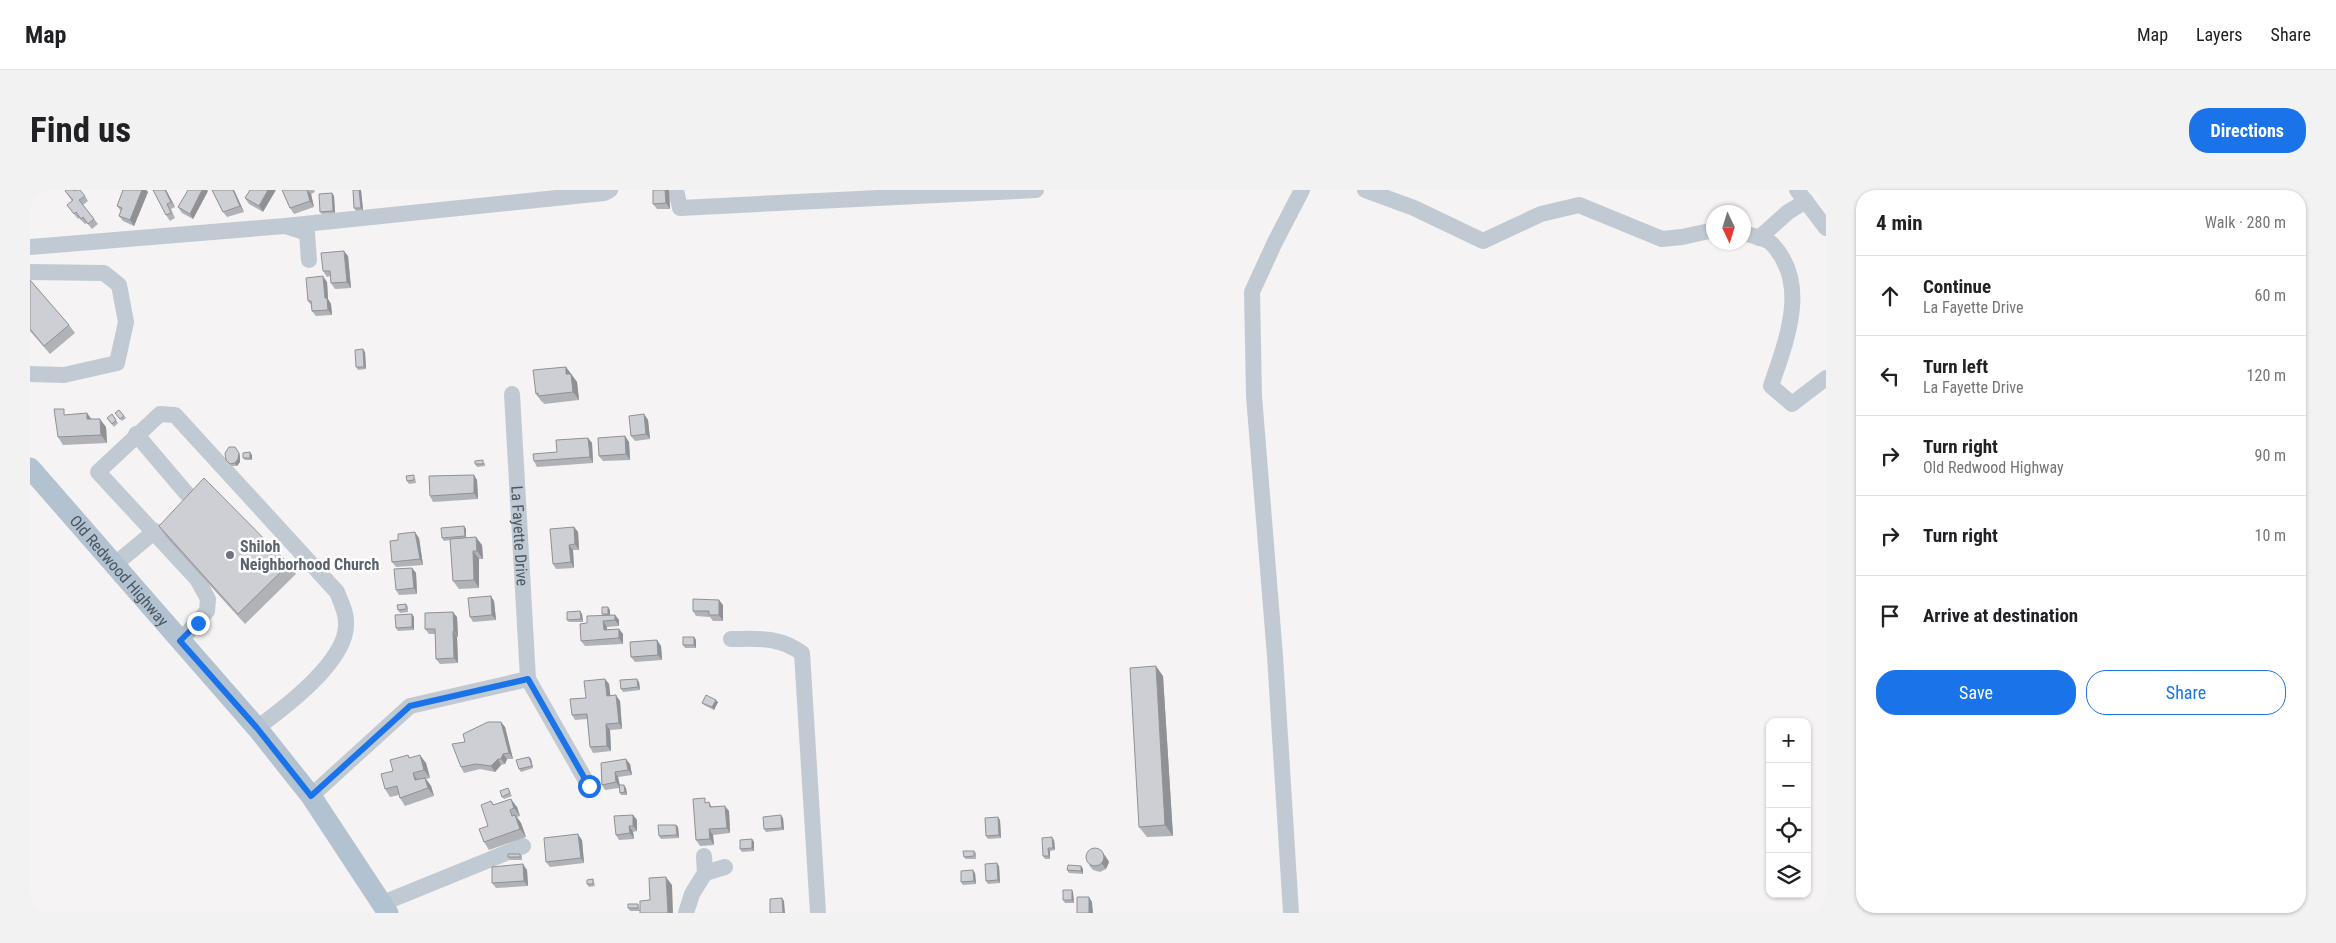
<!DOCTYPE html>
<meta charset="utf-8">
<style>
body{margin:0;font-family:"Roboto Condensed",sans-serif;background:#f2f2f2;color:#202124}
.controls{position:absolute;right:15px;bottom:15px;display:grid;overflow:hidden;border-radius:10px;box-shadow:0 1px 4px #0004}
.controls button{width:45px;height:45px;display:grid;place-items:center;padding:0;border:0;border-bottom:1px solid #e0e0e0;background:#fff;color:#202124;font:25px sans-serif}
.compass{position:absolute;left:1676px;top:15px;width:45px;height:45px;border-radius:50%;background:#fff;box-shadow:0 1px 4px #0004;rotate:176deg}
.stop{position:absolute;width:15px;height:15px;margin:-11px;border:4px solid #1a73e8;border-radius:50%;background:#fff}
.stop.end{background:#1a73e8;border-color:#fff;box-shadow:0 1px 5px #0008}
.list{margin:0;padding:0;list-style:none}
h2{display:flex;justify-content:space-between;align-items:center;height:65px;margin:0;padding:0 20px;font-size:21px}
h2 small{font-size:16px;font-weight:400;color:#757577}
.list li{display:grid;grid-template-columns:32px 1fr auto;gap:15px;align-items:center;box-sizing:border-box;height:80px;padding:0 20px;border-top:1px solid #e0e0e0}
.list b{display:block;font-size:19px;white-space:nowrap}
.list p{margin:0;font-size:16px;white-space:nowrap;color:#757577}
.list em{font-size:16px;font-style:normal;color:#757577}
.actions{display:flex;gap:10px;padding:15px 20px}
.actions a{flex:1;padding:11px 0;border:1px solid #1a73e8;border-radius:20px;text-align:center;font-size:18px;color:#1a73e8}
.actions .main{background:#1a73e8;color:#fff}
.icon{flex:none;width:28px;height:28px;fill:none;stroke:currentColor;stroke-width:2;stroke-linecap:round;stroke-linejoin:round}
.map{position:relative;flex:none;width:1796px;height:723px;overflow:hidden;border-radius:20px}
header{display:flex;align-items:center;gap:30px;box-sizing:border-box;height:70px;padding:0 25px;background:#fff;border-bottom:1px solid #e0e0e0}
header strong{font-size:24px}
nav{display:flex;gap:28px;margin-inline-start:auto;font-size:18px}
.intro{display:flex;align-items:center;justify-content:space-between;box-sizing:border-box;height:120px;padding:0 30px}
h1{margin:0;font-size:35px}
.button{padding:12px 22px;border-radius:20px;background:#1a73e8;color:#fff;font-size:18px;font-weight:700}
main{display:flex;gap:30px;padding:0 30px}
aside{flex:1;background:#fff;border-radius:20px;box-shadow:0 1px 4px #0004}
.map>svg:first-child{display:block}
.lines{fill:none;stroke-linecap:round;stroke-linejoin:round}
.minor{stroke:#c1cad2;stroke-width:16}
.major{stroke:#b3c2d1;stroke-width:21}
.wall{fill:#b0b2b7}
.shaded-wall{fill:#909195}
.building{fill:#cdcfd5;stroke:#909195}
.route{stroke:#1a73e8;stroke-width:6}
.worship-dot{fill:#6b7280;stroke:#fff;stroke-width:2}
.labels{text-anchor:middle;stroke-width:5;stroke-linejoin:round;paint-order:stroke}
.street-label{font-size:16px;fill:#4a5661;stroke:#fff}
.worship-label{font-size:16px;font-weight:bold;fill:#5b616d;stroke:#fff;text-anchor:start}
</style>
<header>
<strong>Map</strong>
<nav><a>Map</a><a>Layers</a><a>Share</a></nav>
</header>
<div class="intro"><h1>Find us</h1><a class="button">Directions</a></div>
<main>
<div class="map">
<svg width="1796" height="723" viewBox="0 0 1796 723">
<rect width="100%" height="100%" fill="#f5f3f3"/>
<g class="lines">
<g class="minor">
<path d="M646 0 650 18 1006 0"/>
<path d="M1335 0 1384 18 1453 51 1511 24 1549 15 1632 49 1652 47 1684 40"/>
<path d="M1767 0 1796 38"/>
<path d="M255 36 574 3 580 0"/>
<path d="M1714 43C1721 46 1737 48 1742 54 1780 94 1756 151 1741 196L1762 214 1796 188"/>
<path d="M1729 48 1758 22 1776 11"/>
<path d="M0 57 255 36 277 43 279 70"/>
<path d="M0 82 74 83 89 95 96 132 87 173 34 185 0 184"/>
<path id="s1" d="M482 204 498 489 559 596"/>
<path d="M106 244 157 304"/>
<path d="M83 376 125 341"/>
<path d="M701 449C729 449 748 446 772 463L788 723"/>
<path d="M150 451 177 421 178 409 167 389 68 282 130 224 145 225 307 402C311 413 317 423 316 435 316 472 254 518 227 538"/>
<path d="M281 606 380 516 498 489"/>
<path d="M675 683 695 677"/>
<path d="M353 713 493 656"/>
<path d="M656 723 662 704 675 683 674 666"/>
<path d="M1261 723 1245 466 1224 206 1222 102 1245 52 1272 0"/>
</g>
<path class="major" id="s2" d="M0 278 227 538 281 606 358 723"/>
</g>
<path class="wall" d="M93 0H116L118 2 104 36 93 31 89 26 91 21 87 16Z
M123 0H136L145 17 141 19 145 28 140 31 136 25Z
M182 0H204L214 22 197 27 193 22Z
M220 0 233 22 219 14 215 8Z
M252 0H284L285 2 281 4 284 17 264 24 260 18Z
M323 0H331L333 20 326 21 324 18Z
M639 0 640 19H627L623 14Z
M35 1H45L55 6 58 11 53 15 68 34 62 39 57 33 55 34 49 28 48 29 37 15 42 11Z
M178 1 163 29 152 23 148 17Z
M302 3 304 6 305 23 292 24 290 22Z
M318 66 321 98 305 99 301 93 300 86 297 87 293 81Z
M0 90 39 135 45 143 20 164 0 141Z
M297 92 298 109 301 114 302 125 286 126 282 121V116L278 111Z
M335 162 336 179 328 180 326 177Z
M536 177 547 192 549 210 514 214 513 212H512L506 204Z
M89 220 96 228 92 231 85 223Z
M38 224 61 229 76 237 77 253 33 255 28 247Z
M82 224 88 233 84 237 77 228Z
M614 224 618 230 620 249 605 251 601 246Z
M595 246 599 252 600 270 573 271 569 266Z
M558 248 562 253 563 273 507 277 504 271 527 262Z
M205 257 210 266V272L207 276H202L196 270Z
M222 265V270H215L213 268Z
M455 273V276L447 277 445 274Z
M385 288 386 293 379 294 377 291Z
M447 290 448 309 403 312 400 306Z
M129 336 259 374 266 384 215 434 136 347Z
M434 336 436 339V348L452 355 453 369H449V398L429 399 423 391 420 350 414 351 412 348Z
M544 337 548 342 549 360H543L544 378 526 379 523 374Z
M389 348 393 375 366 377 362 372 368 350Z
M382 378 386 383 387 404 369 405 366 400Z
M464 411 466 430 443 432 440 427Z
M376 414 378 417V422L370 423 368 420Z
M693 415V431H683L680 427 666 426 663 421Z
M580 420V425H585L589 430V436L577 437V439H589L593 444V454L555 456 551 451 557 433 573 425 572 424Z
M550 421 552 424 553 432H539L537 430Z
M384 427V440L368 441 366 438Z
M427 427 428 447H427L428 473 410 474 406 469 405 444H399L395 439Z
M664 447 666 450V458H655L653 455Z
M627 450 631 456 632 470 605 472 601 467Z
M1133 486 1143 646 1117 647 1109 637Z
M575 489 579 494 580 506 590 511 592 539 580 540 581 561 563 563 560 557 557 529 545 530 542 525 556 508Z
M609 492 610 500 593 502 591 499Z
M688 512 684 520 674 515 672 513Z
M471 532 475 537 483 569H477L475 574 471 575 465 582 450 579 434 583 431 577 435 552Z
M378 565 380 568 396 573 400 588 396 589 401 596 404 606 375 616 370 608 369 605 360 607 355 599 363 581Z
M499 567 501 569 503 578 491 582 489 579Z
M571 573 600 574 602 585 588 587 590 595 596 598 597 605H591L590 603 589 598 575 600 572 595Z
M478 598 482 606 474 609 472 607Z
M461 611 464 615 487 617 490 626 487 627 491 633 496 647 459 660 454 652 458 636Z
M678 612H679L682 617 699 621 700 643 683 645 684 655 670 656 666 650Z
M603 625 607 630V641L603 642 604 649 589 650 586 645Z
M753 628 754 640 736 642 734 639Z
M970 630 971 648 958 649 956 646Z
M646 635 648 637 649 648 631 649 629 646Z
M722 649 724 652V661L712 662 710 659Z
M552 650 554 673 520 677 516 672Z
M1024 650 1025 660 1020 661V669H1015L1013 666Z
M944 661 946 663V669H936L934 667Z
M490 664 492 666V670H480L478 667Z
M1075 665 1079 672 1076 679 1070 682 1063 680 1059 675Z
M969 676 970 693 958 694 956 691Z
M1051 676 1053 679V684L1039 683 1037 680Z
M497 680 498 696 466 698 462 693Z
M945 683 946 694 933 695 931 692Z
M563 689 564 692 565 696 559 697 557 694Z
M1043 702 1044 713H1035L1033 710Z
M608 714 610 721H600L598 718Z"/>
<path class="shaded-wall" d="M112 0H116L118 2 104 36 100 30Z
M135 0H136L145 17 141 12Z
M172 0H177L178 1 163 29 160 24Z
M203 0H204L214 22 210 16Z
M238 0H246L233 22 229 16Z
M277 0 281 4 284 17 280 11Z
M329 0H331L333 20 331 18Z
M635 0H639L640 19 636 13Z
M302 3 304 6 305 23 303 21Z
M314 61 318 66 321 98 317 92Z
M293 86 297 92 298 109 301 114 302 125 298 120 295 108Z
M333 159 335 162 336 179 334 177Z
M536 177 547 192 549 210 543 202 536 184Z
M57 223 63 231 57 229Z
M614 224 618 230 620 249 616 244Z
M70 229 76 237 77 253 71 245Z
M595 246 599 252 600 270 596 264Z
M558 248 562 253 563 273 560 267Z
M220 262 222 265V270L220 268Z
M209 263 210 266V272L207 276 205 273Z
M444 285 447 290 448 309 444 303Z
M434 336 436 339V349L435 346Z
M544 337 548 342 549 360 545 354Z
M385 342 389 348 393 375 390 369Z
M446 347 452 355 453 369 447 361Z
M539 355 543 360 544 378 541 372Z
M443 361 449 369V398L444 390Z
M382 378 386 383 387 404 384 398Z
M461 406 464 411 466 430 462 425Z
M689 410 693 415V431L689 425Z
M578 417 580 420V427L578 424Z
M550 421 552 424 553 432 551 429Z
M423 422 427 427 428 447 424 441Z
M382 424 384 427V440L382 437Z
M585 425 589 430V436L585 430Z
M573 431 577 437V445L574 440Z
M589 439 593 444V454L589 448Z
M423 441 427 447 428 473 424 468Z
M664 447 666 450V458L664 455Z
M627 450 631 456 632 470 628 465Z
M1126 476 1133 486 1143 646 1135 635Z
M575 489 579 494 581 511 577 506Z
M607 489 609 492 610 500 608 497Z
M586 505 590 511 592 539 589 533Z
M686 510 688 512 684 520 682 517Z
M471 532 475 537 483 569 479 563Z
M576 534 580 540 581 561 577 556Z
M473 564 477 569 475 574 471 569Z
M390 565 396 573 400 588 394 580Z
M499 567 501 569 503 578 502 576Z
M468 569 471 575 465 582 461 576Z
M596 569 600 574 602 585 598 580Z
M585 582 588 587 590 598 586 592Z
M383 583 388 591 385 590Z
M395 588 401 596 404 606 398 598Z
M594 595 596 598 597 605 595 602Z
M481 609 487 617 490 626 484 618Z
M695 616 699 621 700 643 697 638Z
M485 625 491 633 496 647 490 639Z
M603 625 607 630V641L603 636Z
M751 625 753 628 754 640 752 638Z
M968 627 970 630 971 648 969 645Z
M646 635 648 637 649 648 647 645Z
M599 636 603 642 604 649 600 643Z
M679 639 683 645 684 655 680 649Z
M548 644 552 650 554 673 551 668Z
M1022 647 1024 650 1025 660 1023 658Z
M722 649 724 652V661L722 658Z
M1018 658 1020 661V669L1019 666Z
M1071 660 1079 672 1076 679 1072 674Z
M967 673 969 676 970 693 968 690Z
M493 674 497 680 498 696 494 691Z
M1051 676 1053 679V684L1051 681Z
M943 680 945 683 946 694 944 691Z
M636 687 642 695 643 723H638Z
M1042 700 1043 702 1044 713 1042 710Z
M1059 707 1062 712 1063 723H1059Z
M752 708 754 711 755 723H753Z"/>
<path class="building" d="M37 0H44L45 1 46 0H50L55 6 49 10 64 29 58 34 53 27 51 29 46 22 44 24 37 15 43 10 35 1Z
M93 0H112L100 30 89 26 92 18 87 16Z
M123 0H135L141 12 137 14 141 23 136 25Z
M158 0H172L160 24 148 17Z
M182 0H203L210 16 193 22Z
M220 0H238L229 16 215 8Z
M252 0H277L280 11 260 18Z
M323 0H329L331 18H324Z
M623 0H635L636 13 623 14Z
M302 3 303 21 290 22 289 4Z
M314 61 317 92 301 93 300 81H293L291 63Z
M293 86 295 108H297L298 120 282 121 281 111H278L276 88Z
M0 90 39 135 14 156 0 139Z
M333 159 334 177H326L325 160Z
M536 177V184H541L543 202 508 206V203L506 204 503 180Z
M24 219H34V225L57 223V229H70L71 245 28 247Z
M89 220 94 226 90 229 85 223Z
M82 224 86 230 82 234 77 228Z
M614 224 616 244 601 246 599 226Z
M595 246 596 264 569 266 568 248Z
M558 248 560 267 504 271 503 264 527 262 526 250Z
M199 257H205L209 263 208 269 205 273 200 274 196 270 195 263Z
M220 262V268H213V263Z
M453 270V274H445V271Z
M384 285V290L377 291 376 286Z
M444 285V303L400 306 399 286Z
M174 288 259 374 208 424 129 336Z
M434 336 435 346 412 348 411 338Z
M544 337 545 354 539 355 541 372 523 374 520 339Z
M385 342 390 369 362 372 360 351 368 350V344Z
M446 347 447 361H443L444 390 423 391 420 349Z
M382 378 384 398 366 400 364 379Z
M461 406 462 425 440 427 438 408Z
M663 409 689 410V425H679V421H663Z
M376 414V419L368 420 367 415Z
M572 417H578V424H572Z
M550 421 551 429 537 430V422Z
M423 422 424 441H423L424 468 406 469 405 439H395V423Z
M382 424V437L366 438 365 425Z
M585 425V430L573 431 574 440 589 439V448L551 451 550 434 557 433V426Z
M653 447H664V455H653Z
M627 450 628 465 601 467 600 452Z
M1126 476 1135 635 1109 637 1100 478Z
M575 489 577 506 586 505 589 533 576 534 577 556 560 557 557 524 542 525 540 509 556 508 554 491Z
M607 489 608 497 591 499 590 490Z
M676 505 686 510 682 517 672 513Z
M458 532H471L479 563 473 564 471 569H468L461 576 446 574 431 577 422 554 435 552 433 544Z
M378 565 379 568 390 565 394 580 383 583 385 590 395 588 398 598 370 608 367 596 355 599 351 584 363 581 360 570Z
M499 567 502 576 489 579 486 570Z
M596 569 598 580 585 582 586 592 572 595 571 573Z
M589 595H594L595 602 590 603Z
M478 598 480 603 472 607 470 601Z
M675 608V613L679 612 680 617 695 616 697 638 679 639 680 649 666 650 663 609Z
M481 609 484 618 480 620 482 626 485 625 490 639 454 652 449 639 458 636 451 615 461 611 463 615Z
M603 625V636H599L600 643 586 645 584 626Z
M751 625 752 638 734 639 733 627Z
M968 627 969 645 956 646 955 628Z
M628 635H646L647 645 629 646Z
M548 644 551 668 516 672 514 648Z
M1022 647 1023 658H1018L1019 666H1013L1012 648Z
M722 649V658L710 659V650Z
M1056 667a9 9 0 1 1 18 0a9 9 0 1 1-18 0Z
M933 661H944V666L934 667Z
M478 664H490V667H478Z
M967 673 968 690 956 691 955 674Z
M493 674 494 691 462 693V677Z
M1038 675 1051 676V681L1037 680Z
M943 680 944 691 931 692V681Z
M636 687 638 723H610V711L620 710 619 688Z
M563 689V694H557V690Z
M1033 700H1042V710H1033Z
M1047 707H1059V723H1047Z
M752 708 753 723H740V709Z
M598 714H608V718H598Z"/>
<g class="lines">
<path class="route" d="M168 433 150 451 227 538 281 606 380 516 498 489 559 596"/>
</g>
<circle class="worship-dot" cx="200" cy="365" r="5"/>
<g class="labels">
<g class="street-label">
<text dy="6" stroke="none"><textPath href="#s1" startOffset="142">La Fayette Drive</textPath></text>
<text dy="6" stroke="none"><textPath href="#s2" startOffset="136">Old Redwood Highway</textPath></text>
</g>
<g class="worship-label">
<text x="210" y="362">Shiloh<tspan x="210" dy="18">Neighborhood Church</tspan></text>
</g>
</g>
</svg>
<div class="controls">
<button>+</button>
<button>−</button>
<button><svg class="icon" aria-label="locate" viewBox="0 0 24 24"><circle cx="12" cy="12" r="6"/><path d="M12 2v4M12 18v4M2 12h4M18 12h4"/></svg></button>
<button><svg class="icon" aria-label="layers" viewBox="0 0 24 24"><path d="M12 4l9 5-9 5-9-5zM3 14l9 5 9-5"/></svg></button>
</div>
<svg class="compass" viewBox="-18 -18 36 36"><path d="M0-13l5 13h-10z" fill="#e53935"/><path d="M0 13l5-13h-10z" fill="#757577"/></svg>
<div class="stop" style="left:559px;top:596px"></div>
<div class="stop end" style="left:168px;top:433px"></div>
</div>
<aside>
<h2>4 min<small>Walk · 280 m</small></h2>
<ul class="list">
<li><svg class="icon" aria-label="ahead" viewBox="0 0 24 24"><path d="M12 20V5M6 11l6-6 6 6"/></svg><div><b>Continue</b><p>La Fayette Drive</p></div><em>60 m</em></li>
<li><svg class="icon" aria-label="left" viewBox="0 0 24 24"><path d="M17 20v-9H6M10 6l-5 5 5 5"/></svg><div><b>Turn left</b><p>La Fayette Drive</p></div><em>120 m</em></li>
<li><svg class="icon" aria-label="right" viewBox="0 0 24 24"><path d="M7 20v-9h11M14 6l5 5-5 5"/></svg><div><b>Turn right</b><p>Old Redwood Highway</p></div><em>90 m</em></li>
<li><svg class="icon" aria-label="right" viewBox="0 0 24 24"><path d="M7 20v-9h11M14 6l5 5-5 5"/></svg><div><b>Turn right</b></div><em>10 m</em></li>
<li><svg class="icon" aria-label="arrive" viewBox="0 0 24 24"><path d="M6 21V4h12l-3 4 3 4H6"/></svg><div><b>Arrive at destination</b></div></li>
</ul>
<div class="actions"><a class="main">Save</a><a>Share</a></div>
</aside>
</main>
